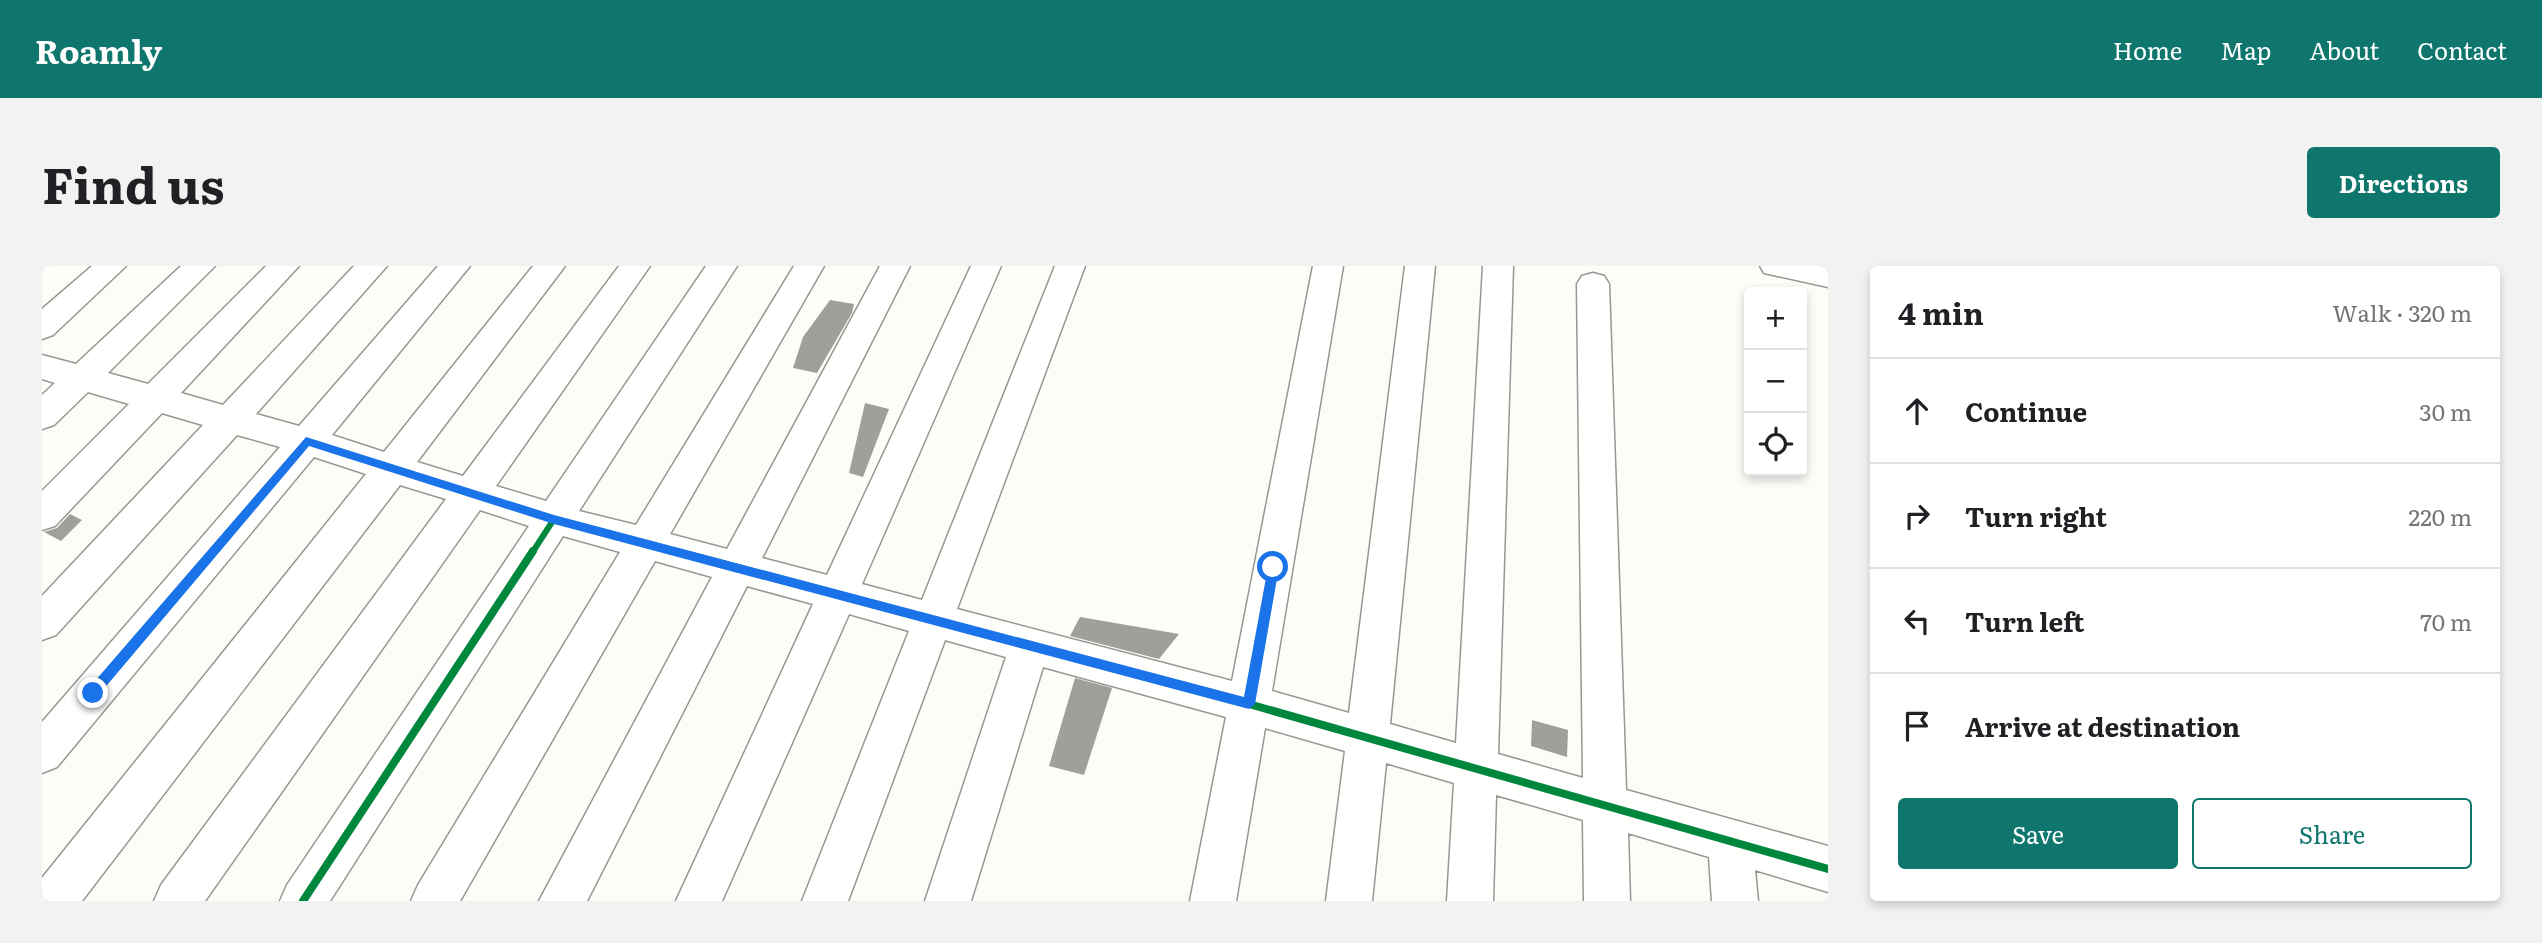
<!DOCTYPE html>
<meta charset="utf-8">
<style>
body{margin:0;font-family:Literata,serif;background:#f2f2f2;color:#202124}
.controls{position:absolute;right:21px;top:21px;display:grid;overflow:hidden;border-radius:7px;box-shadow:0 4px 10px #0003}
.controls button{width:63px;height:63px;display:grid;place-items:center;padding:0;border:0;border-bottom:2px solid #e0e0e0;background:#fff;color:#202124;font:35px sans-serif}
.stop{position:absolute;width:21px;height:21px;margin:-16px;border:5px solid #1a73e8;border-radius:50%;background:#fff}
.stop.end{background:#1a73e8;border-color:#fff;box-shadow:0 2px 7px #0008}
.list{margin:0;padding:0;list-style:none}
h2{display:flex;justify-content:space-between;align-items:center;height:91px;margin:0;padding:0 28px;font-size:30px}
h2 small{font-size:23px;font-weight:400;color:#757577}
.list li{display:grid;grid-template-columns:46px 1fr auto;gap:21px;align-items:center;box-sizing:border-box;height:105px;padding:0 28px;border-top:2px solid #e0e0e0}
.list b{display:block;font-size:26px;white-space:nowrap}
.list em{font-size:23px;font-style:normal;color:#757577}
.actions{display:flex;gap:14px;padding:21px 28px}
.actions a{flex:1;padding:16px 0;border:2px solid #0f766e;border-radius:7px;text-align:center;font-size:24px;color:#0f766e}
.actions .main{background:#0f766e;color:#fff}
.icon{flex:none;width:38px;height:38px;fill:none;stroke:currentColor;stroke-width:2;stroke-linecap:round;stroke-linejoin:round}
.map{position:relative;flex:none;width:1786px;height:635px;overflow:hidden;border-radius:7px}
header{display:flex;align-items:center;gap:42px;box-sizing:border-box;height:98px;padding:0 35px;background:#0f766e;color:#fff}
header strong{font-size:33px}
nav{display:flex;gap:38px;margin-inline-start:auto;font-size:24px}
.intro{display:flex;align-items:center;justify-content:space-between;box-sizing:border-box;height:168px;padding:0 42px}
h1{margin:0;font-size:49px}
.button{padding:18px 32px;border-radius:7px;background:#0f766e;color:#fff;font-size:24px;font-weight:700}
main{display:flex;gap:42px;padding:0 42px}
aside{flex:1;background:#fff;border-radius:7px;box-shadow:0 4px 10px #0003}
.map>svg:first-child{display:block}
.building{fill:#a19f9c}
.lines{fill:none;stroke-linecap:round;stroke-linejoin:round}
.minor-casing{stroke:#979795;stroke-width:3}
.minor{fill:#fffffe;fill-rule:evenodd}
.cycleway-far1-casing{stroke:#fff;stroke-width:10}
.cycleway-casing{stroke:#fff;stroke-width:12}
.cycleway-far1{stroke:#00873e;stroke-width:6}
.cycleway{stroke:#00873e;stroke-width:8}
.route{fill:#1a73e8}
</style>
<header>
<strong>Roamly</strong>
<nav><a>Home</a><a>Map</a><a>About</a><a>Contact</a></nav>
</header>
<div class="intro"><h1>Find us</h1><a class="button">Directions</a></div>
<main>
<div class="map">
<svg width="1786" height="635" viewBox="0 0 1786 635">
<rect width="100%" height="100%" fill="#fdfcf7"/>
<path class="building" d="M788 34 812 38 810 47 775 107 751 102 761 71Z
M823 137 847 143 821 211 807 207Z
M28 248 40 254 19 275 2 266 15 262Z
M1038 351 1137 368 1117 393 1028 370Z
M1033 412 1070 422 1042 509 1007 500Z
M1490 454 1526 464 1525 491 1489 480Z"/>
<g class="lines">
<defs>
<path id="minor" d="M50 0H84L11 69 0 73V43Z
M139 0H173L66 107 106 118 224 0H257L139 127 181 139 312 0H345L214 148 257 160 396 0H428L290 169 342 186 491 0H523L375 196 421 210 577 0H608L454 220 504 235 664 0H695L537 245 594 259 752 0H782L628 268 685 283 838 0H868L720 292 785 309 929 0H959L820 318 880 334 1013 0H1043L915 343 1190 415 1271 0H1301L1230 425 1307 447 1363 0H1393L1348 458 1414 477 1441 0H1471L1456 488 1541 512 1535 18 1540 10 1551 7 1562 10 1567 18 1584 524 1786 580V626L1713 604 1716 635H1670L1667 591 1586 567 1588 635H1542L1541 554 1454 529 1451 635H1405L1412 517 1344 497 1330 635H1284L1303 485 1223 462 1194 635H1148L1184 451 1001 401 929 635H883L964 391 903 374 806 635H760L867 365 807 348 680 635H634L771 338 705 320 545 635H497L670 311 613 295 418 635H369L376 619 578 286 521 270 288 635H238L245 619 487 260 438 244 163 635H112L119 619 404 233 358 219 40 635H0V612L324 208 272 191 15 501 0 507V456L238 181 195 169 14 369 0 374V330L161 159 120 147 13 260 0 264V225L87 138 46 126 12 159 0 163V129L13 117 0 113V89L34 98Z
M1718 0H1786V21L1722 7Z"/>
</defs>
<use href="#minor" class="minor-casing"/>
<use href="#minor" class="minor"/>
<defs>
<path id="cycleway-far1" d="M490 287 512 253 638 287"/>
<path id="cycleway" d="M632 285 1207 438 1786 603
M261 635 491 285"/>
</defs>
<use href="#cycleway-far1" class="cycleway-far1-casing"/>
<use href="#cycleway" class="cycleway-casing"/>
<use href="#cycleway-far1" class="cycleway-far1"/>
<use href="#cycleway" class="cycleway"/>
</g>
<path class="route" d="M264 171 512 249 1202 431 1226 301 1231 296 1237 301 1213 438 1207 443 512 258 267 180 55 431H46V423Z"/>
</svg>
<div class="controls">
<button>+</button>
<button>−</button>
<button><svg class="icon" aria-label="locate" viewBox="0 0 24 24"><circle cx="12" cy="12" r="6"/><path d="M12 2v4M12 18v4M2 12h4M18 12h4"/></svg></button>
</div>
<div class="stop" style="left:1231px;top:301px"></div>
<div class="stop end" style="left:51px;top:427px"></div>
</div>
<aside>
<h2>4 min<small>Walk · 320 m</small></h2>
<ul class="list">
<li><svg class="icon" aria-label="ahead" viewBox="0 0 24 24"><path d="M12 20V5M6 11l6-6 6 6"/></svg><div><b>Continue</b></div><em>30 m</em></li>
<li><svg class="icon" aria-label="right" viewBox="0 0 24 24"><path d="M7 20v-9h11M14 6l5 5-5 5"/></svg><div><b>Turn right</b></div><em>220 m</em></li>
<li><svg class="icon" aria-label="left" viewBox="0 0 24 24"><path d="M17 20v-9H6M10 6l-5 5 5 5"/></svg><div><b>Turn left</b></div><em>70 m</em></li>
<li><svg class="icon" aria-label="arrive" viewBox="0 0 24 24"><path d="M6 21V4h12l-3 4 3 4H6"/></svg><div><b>Arrive at destination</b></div></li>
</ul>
<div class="actions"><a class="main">Save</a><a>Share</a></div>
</aside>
</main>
